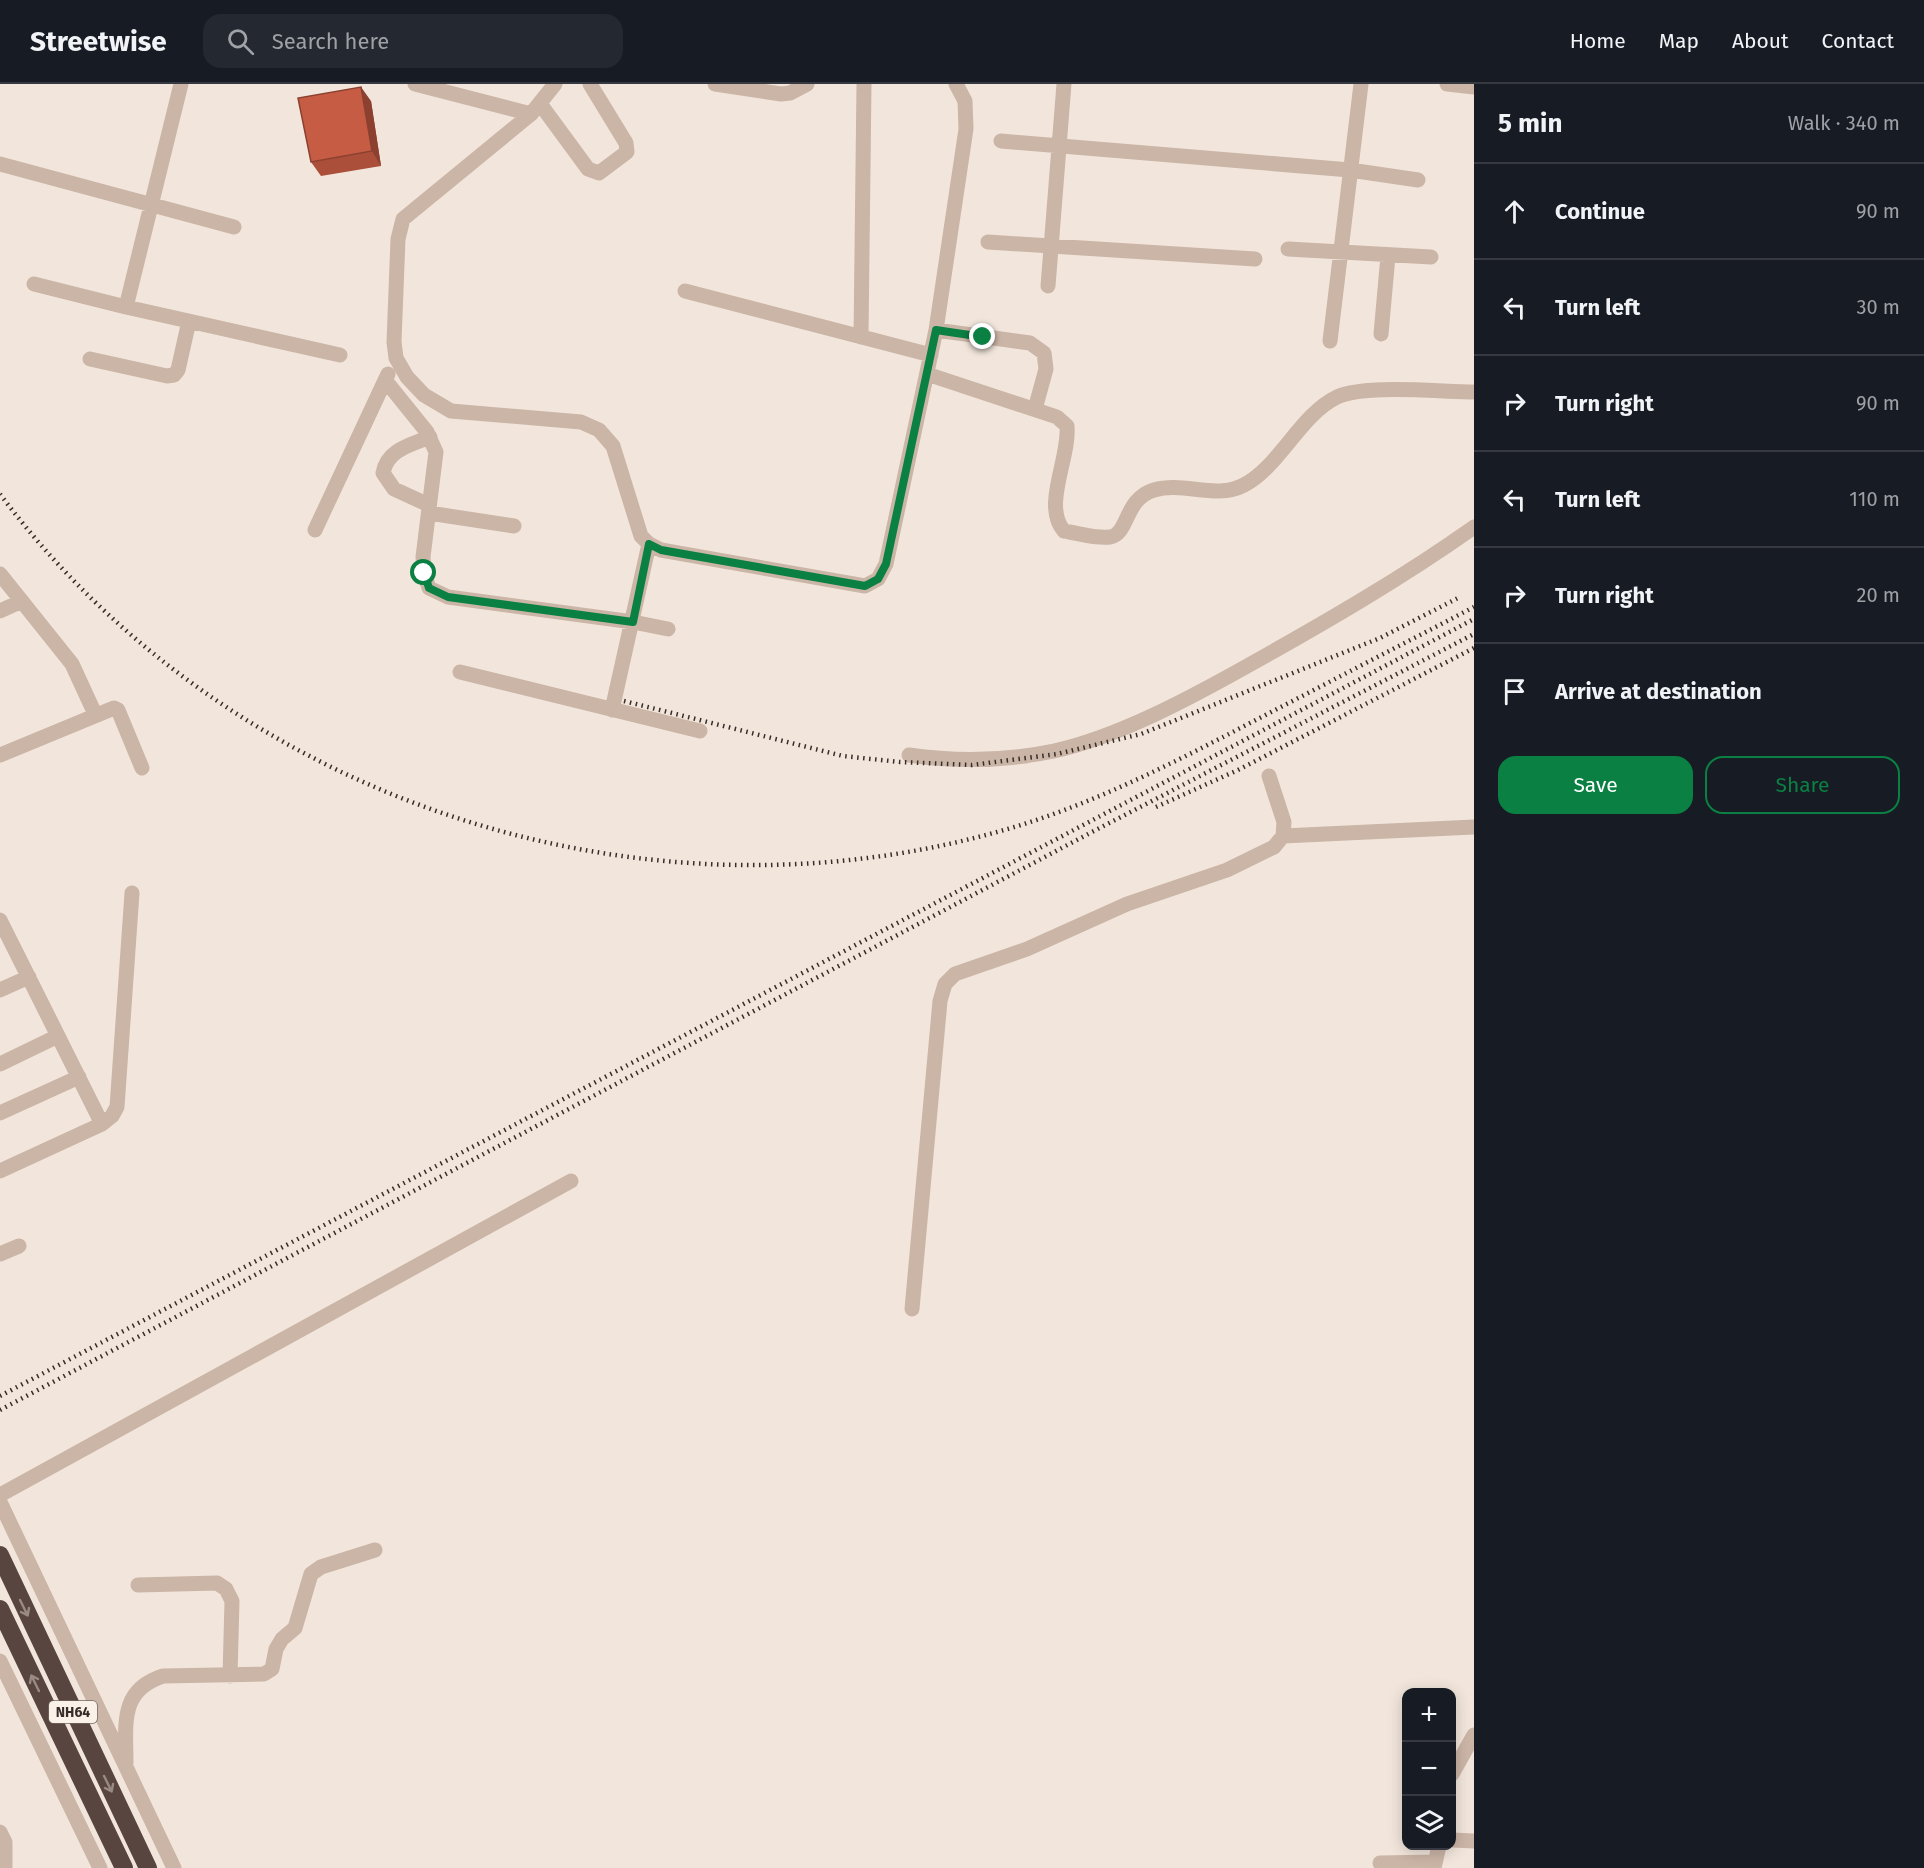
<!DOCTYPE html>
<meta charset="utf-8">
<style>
body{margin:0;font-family:"Fira Sans",sans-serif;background:#242831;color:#f1f3f6}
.controls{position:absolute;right:18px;bottom:18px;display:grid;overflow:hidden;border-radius:12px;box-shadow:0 3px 15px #0003}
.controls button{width:54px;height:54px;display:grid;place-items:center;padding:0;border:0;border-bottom:2px solid #363941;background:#171b24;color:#f1f3f6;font:30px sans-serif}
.stop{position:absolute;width:18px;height:18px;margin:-14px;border:4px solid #0b8043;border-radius:50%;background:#fff}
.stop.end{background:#0b8043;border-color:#fff;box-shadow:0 2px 6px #0008}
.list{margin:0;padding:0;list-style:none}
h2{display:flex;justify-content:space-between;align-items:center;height:78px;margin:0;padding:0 24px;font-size:26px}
h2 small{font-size:20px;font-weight:400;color:#9ea1a6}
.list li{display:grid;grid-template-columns:39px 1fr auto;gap:18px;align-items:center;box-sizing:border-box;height:96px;padding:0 24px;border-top:2px solid #363941}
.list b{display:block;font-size:22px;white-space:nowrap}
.list em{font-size:20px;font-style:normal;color:#9ea1a6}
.actions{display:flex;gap:12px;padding:18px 24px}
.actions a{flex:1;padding:14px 0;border:2px solid #0b8043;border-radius:18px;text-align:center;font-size:21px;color:#0b8043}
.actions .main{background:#0b8043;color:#fff}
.icon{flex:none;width:33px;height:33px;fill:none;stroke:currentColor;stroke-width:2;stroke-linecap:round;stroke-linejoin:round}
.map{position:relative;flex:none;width:1474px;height:1784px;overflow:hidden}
header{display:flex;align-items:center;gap:36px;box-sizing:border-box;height:84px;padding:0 30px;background:#171b24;border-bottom:2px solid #363941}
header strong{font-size:28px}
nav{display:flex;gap:33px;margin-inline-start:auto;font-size:21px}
.search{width:420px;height:54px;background:#242831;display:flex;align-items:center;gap:15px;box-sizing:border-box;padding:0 21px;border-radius:18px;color:#9ea1a6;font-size:22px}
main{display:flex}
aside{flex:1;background:#171b24}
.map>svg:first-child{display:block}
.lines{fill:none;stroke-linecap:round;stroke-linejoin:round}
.minor{stroke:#cbb5a7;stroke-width:15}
.highway{stroke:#58453f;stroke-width:18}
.rail{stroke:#372c28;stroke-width:4.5;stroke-dasharray:1.5 4.5;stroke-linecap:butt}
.wall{fill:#ab4f3b}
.shaded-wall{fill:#8b4030}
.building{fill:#c75c45;stroke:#8b4030;stroke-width:1.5}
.oneway{stroke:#998a83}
.route{stroke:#0b8043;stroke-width:8}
.labels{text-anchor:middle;stroke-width:4.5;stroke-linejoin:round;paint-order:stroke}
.shield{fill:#faf1e8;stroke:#726762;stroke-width:1.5}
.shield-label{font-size:14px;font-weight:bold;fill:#372c28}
</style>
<header>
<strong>Streetwise</strong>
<div class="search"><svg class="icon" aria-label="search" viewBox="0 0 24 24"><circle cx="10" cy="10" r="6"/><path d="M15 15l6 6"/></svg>Search here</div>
<nav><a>Home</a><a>Map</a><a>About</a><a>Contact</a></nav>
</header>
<main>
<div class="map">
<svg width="1474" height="1784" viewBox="0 0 1474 1784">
<rect width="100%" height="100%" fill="#f2e6dc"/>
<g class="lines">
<path class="minor" d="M181 0 126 223 340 271
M415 0 531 30
M555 0 531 30 403 135 398 155 394 258 396 274 407 293 424 311 451 327 581 338 599 346 613 362 641 452 649 460 661 466 865 502 878 495 886 480 936 246 966 45 965 17 956 0
M715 0 781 10 790 9 807 0
M1447 0 1474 3
M541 21 588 85 599 89 627 68 626 59 590 0
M1001 57 1350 86 1418 96
M0 80 234 143
M988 158 1255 175
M1288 165 1431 173
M34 200 126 223
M1048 202 1064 0
M685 207 931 271
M936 246 1030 259 1044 269 1046 285 1035 325
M1381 250 1388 172
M861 253 864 0
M1330 257 1361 0
M90 275 167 292 174 291 178 286 189 237
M927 290 1057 333 1067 342C1070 374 1042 422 1064 447 1078 449 1096 455 1110 453 1129 450 1124 415 1154 406 1184 397 1215 416 1244 401 1280 382 1300 331 1337 313 1364 300 1441 308 1474 308
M385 296 427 348 436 368 423 473 424 489 429 504 448 513 633 538 668 545
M429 421 394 405 383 389C387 366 410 361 430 353
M429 429 514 442
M315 446 388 290
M0 490 72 580 95 630
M0 527 22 517
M460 588 700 647
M612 626 649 460
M0 671 114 624 118 626 142 684
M909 671C957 678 1006 677 1054 667 1118 653 1192 613 1249 581 1326 538 1402 494 1474 443
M1283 752 1474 743
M0 836 102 1040
M0 906 29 893
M0 980 58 952
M0 1029 79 993
M0 1087 102 1040 112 1032 117 1023 132 809
M0 1170 19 1162
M912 1225 940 917 945 900 955 890 1027 865 1127 820 1227 786 1274 763 1283 752 1284 738 1269 692
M0 1411 571 1097
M0 1418 174 1784
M138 1501 217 1499 226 1505 232 1517 230 1592
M0 1577 100 1784
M126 1679C126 1641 119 1606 163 1592L264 1590 272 1585 276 1565 282 1555 295 1544 311 1490 321 1483 375 1466
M1452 1690 1474 1651
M0 1748 5 1758V1784
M1452 1756 1474 1757
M1380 1779 1434 1778
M1434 1784 1439 1762"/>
<path class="highway" d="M0 1471 148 1784
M0 1525 124 1784"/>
<path class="rail" d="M0 410C227 715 639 851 1004 746 1092 721 1173 679 1254 637 1327 599 1401 561 1474 523
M624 617 843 672 900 678 972 681 1057 670 1141 650 1380 554 1458 514
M1156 723 1238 686 1474 564
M0 1312 1474 535
M0 1326 1092 748 1474 550"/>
</g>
<path class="wall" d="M371 17 381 82 321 92 311 78Z"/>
<path class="shaded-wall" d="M361 3 371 17 381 82 372 67Z"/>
<path class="building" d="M361 3 372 67 311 78 298 14Z"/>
<defs><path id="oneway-shaft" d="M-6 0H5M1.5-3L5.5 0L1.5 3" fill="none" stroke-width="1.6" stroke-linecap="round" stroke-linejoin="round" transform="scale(1.5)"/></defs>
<g class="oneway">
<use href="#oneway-shaft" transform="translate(24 1524) rotate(64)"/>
<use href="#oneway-shaft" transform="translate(35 1599) rotate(-116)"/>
<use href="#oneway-shaft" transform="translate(108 1700) rotate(64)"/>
</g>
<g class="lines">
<path class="route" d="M424 489 429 504 448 513 633 538 649 460 661 466 865 502 878 495 886 480 936 246 983 253"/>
</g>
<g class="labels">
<rect class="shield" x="49" y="1617" width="48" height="22" rx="4.5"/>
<g class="shield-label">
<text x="73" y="1633">NH64</text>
</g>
</g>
</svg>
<div class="controls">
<button>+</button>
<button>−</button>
<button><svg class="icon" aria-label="layers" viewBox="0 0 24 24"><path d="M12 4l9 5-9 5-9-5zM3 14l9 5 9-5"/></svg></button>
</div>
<div class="stop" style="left:424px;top:489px"></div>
<div class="stop end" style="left:983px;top:253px"></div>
</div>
<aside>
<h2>5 min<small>Walk · 340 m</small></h2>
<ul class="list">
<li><svg class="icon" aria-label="ahead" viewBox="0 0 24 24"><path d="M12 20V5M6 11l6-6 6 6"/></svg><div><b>Continue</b></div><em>90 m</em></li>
<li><svg class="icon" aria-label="left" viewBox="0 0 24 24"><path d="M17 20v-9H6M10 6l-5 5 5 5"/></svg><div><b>Turn left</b></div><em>30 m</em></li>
<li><svg class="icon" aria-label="right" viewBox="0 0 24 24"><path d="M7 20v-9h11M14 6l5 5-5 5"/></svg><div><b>Turn right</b></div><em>90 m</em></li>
<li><svg class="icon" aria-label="left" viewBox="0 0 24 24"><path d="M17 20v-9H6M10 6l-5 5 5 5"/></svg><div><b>Turn left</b></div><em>110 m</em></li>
<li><svg class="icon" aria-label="right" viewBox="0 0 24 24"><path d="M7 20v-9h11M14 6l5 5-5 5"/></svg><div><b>Turn right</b></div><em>20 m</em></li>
<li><svg class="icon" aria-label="arrive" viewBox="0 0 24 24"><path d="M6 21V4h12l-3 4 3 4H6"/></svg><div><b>Arrive at destination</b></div></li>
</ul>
<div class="actions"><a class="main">Save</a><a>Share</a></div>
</aside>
</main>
